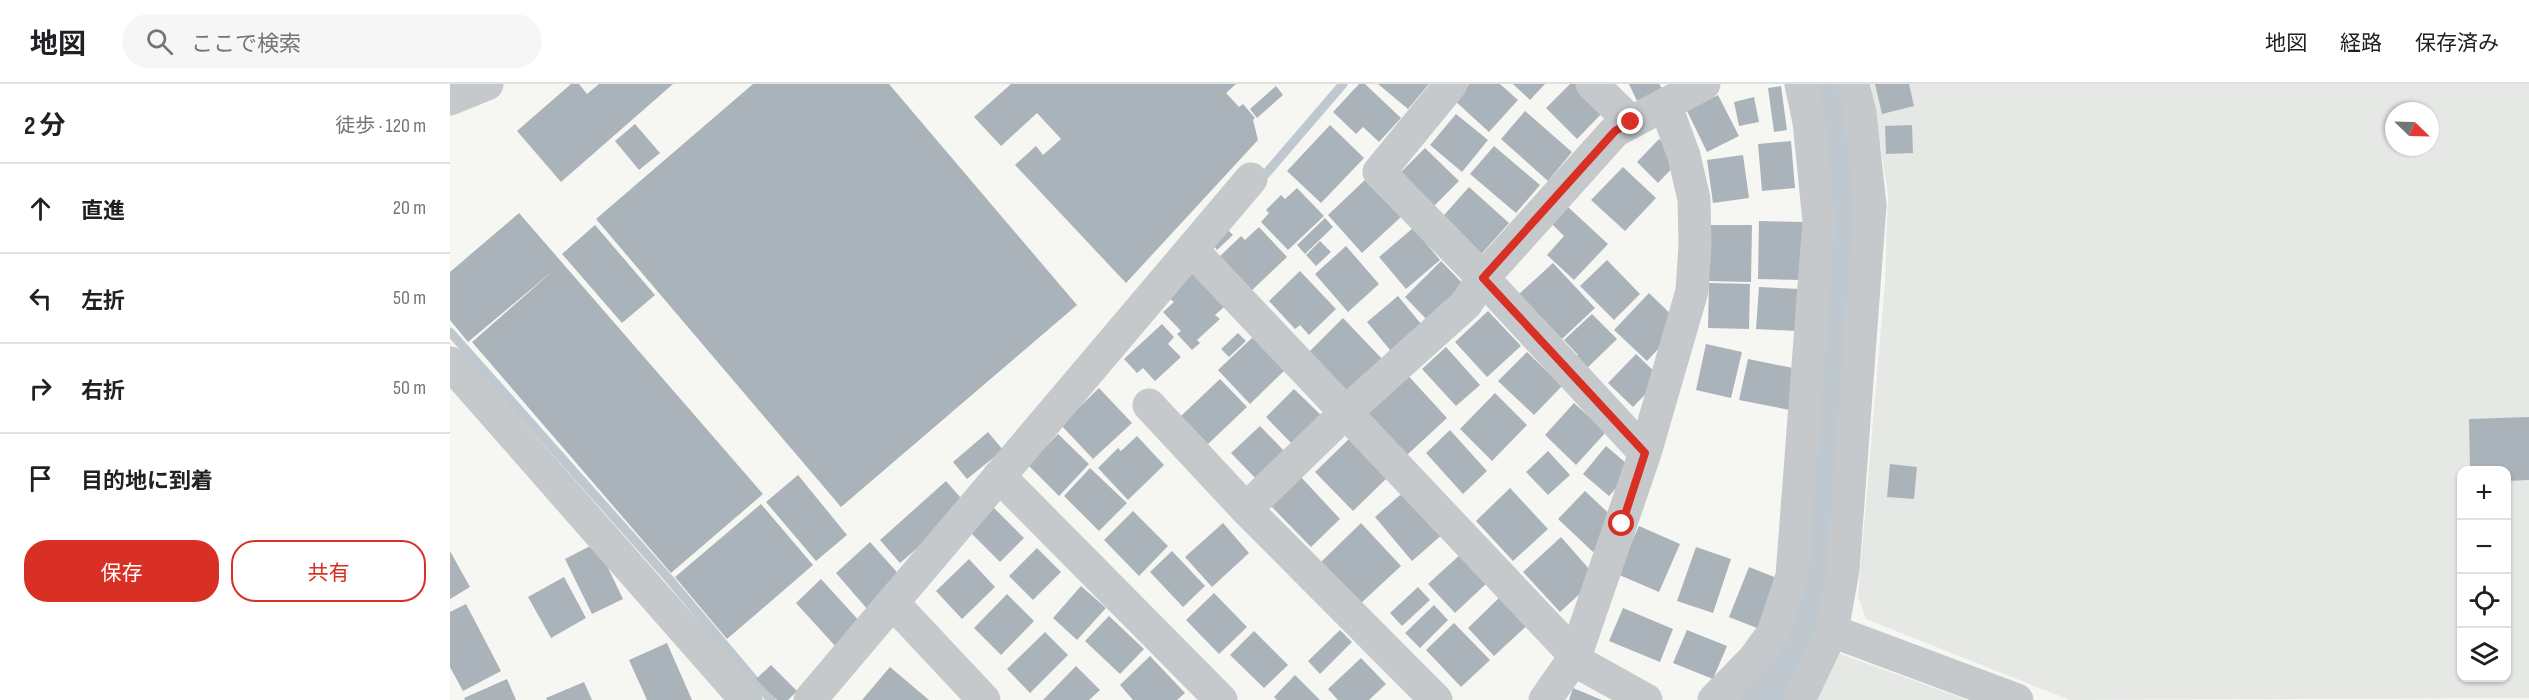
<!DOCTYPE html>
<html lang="ja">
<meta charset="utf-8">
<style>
body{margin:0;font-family:"Sofia Sans Condensed","Noto Sans JP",sans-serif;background:#f6f6f6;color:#202124}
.controls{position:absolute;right:18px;bottom:18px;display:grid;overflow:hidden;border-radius:12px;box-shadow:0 2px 4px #0004}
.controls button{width:54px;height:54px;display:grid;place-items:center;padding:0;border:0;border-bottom:2px solid #e0e0e0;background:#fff;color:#202124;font:30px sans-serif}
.compass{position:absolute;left:1935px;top:18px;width:54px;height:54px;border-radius:50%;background:#fff;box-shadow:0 2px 4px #0004;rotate:113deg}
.stop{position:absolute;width:18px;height:18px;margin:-14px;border:4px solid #d93025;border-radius:50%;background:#fff}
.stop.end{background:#d93025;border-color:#fff;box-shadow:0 2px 6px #0008}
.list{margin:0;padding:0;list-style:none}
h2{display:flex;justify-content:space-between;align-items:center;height:78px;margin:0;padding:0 24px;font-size:26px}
h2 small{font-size:20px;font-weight:400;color:#757577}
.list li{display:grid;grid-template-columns:39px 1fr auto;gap:18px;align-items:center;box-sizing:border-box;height:90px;padding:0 24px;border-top:2px solid #e0e0e0}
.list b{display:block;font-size:22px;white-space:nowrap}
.list em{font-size:20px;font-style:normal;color:#757577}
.actions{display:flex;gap:12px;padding:18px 24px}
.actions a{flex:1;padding:14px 0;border:2px solid #d93025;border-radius:24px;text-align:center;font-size:21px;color:#d93025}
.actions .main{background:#d93025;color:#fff}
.icon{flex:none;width:33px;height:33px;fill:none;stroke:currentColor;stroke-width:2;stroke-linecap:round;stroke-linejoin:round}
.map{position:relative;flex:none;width:2079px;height:616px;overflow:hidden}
header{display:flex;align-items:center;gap:36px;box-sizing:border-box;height:84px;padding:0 30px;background:#fff;border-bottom:2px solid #e0e0e0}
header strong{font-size:28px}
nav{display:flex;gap:33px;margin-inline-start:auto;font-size:21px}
.search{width:420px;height:54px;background:#f6f6f6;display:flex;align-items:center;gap:15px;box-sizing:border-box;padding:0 21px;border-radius:33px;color:#757577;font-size:22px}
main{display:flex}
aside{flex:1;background:#fff}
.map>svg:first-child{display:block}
.built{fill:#e6e8e6;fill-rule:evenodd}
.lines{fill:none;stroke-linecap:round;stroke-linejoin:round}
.stream{stroke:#bec8ce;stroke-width:9}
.river{stroke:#bec8ce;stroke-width:54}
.building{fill:#abb3ba}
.minor{stroke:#c5c9cc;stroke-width:33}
.route{stroke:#d93025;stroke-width:8}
</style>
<header>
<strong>地図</strong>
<div class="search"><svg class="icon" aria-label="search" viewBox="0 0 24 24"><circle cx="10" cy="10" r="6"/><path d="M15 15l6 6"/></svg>ここで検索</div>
<nav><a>地図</a><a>経路</a><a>保存済み</a></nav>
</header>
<main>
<aside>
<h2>2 分<small>徒歩 · 120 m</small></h2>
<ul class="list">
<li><svg class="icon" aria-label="ahead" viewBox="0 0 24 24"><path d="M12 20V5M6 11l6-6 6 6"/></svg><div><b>直進</b></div><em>20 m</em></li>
<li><svg class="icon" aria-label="left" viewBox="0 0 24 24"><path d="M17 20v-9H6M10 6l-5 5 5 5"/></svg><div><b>左折</b></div><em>50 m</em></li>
<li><svg class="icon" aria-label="right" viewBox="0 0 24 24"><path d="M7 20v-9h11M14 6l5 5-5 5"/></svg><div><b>右折</b></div><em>50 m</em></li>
<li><svg class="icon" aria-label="arrive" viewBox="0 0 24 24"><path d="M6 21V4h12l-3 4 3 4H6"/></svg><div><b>目的地に到着</b></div></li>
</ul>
<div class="actions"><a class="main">保存</a><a>共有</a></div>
</aside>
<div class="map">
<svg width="2079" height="616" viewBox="0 0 2079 616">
<rect width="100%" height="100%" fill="#f6f6f2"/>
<path class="built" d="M1421 0H2079V614L1620 616 1416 535 1408 512 1435 198 1438 111ZM1944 27H1980V63H1944ZM2012 386H2056V594H2012Z
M1385 568 1517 616H1362Z"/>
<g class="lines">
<path class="stream" d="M808 99 893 0
M0 248 220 496 321 616"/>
<path class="river" d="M1304 616 1343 571 1368 496 1396 143 1389 45 1381 0"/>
</g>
<path class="building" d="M121 0H129L137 10 149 0H223L111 98 67 47Z
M303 0H439L627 221 391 423 146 135Z
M561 0H786L776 9 789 23 793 20 805 34 803 36 808 56 676 199 565 81 586 62 593 71 611 55 587 29 551 62 524 33Z
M909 0H915L951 34 929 58 913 43 906 50 883 28Z
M928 0H979L958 25Z
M1019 0H1050L1068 16 1039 48 1004 16Z
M1063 0H1095L1080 16Z
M1120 0H1129L1155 26 1127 55 1096 24Z
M1179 0H1209L1212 4 1187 17Z
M1425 0H1459L1464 22 1432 30Z
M826 2 833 11 807 34 800 25Z
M1331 2 1337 46 1324 48 1318 4Z
M1268 11 1289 52 1257 68 1237 27Z
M1304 13 1309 38 1289 42 1284 18Z
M1075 27 1122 68 1098 97 1051 55Z
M1006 30 1038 56 1012 88 980 61Z
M185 40 210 69 189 86 165 57Z
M880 41 914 74 871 119 837 87Z
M1462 41 1463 69 1436 70 1435 42Z
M1209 55 1230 76 1208 99 1187 78Z
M1341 57 1345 104 1312 107 1308 60Z
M1044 62 1090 101 1066 129 1020 90Z
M975 64 1009 97 982 124 948 91Z
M1293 71 1299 114 1263 119 1257 76Z
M1173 83 1206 114 1175 147 1141 116Z
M917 94 952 132 912 169 878 131Z
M1019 103 1059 139 1027 175 987 139Z
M847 104 874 132 838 166 811 138 819 129 816 126 831 111 835 115Z
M1118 123 1158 160 1124 196 1097 171 1114 152 1102 140Z
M69 129 313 410 221 489 22 258 104 186 18 258 0 236V188Z
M875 134 883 143 855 170 847 161Z
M1309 137 1354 138 1353 196 1308 195Z
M145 141 205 211 172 239 112 170Z
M1259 141H1302L1301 198 1258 197Z
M774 142 783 151 767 166 759 157Z
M809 143 837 173 799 209 767 175 791 152 795 156Z
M963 144 990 176 956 205 929 173Z
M870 157 881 168 866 182 856 171Z
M896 162 929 200 898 228 865 190Z
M1157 176 1190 210 1164 236 1130 202Z
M991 177 1017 204 980 239 955 213Z
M1103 179 1145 224 1112 255 1069 210Z
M740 186 774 223 765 231 770 235 747 256 750 259 742 266 727 250 731 247 713 228 724 218 720 215 725 210 720 205Z
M850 187 886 225 859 251 850 241 845 245 819 217Z
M1259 199 1300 200 1299 245 1258 244Z
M1309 203 1348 205 1346 247 1306 245Z
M1199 209 1231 240 1197 277 1164 246Z
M948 212 976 246 945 272 917 238Z
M1038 227 1071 262 1037 293 1005 258Z
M1142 230 1167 255 1132 289 1121 278 1128 271 1114 256Z
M893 234 935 278 901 311 859 268Z
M712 240 724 253 718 260 731 273 705 297 693 284 687 289 674 275Z
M788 249 796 257 779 273 771 265Z
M805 251 837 284 800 320 768 286Z
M1256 260 1292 268 1281 314 1246 306Z
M996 263 1030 301 1006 322 972 285Z
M1077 268 1112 302 1084 331 1048 297Z
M1186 270 1211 294 1183 323 1158 299Z
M1298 275 1353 286 1345 327 1289 316Z
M953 286 997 334 957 371 913 324Z
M770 295 797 323 758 360 731 332Z
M649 304 682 339 643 375 611 341Z
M844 305 876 336 847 365 816 333Z
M1045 309 1077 341 1042 377 1010 345Z
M1124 319 1156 348 1126 381 1095 351Z
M2079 333V396L2056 397V386H2020L2019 335Z
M810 342 838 371 810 399 781 369Z
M1000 346 1037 387 1013 410 976 369Z
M538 348 553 366 517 395 503 378Z
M608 350 639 380 609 412 578 381Z
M687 352 714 381 678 416 648 384 668 364 671 367Z
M901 353 939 392 903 427 865 388Z
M1156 362 1183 385 1159 412 1133 390Z
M1098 367 1120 391 1098 411 1076 388Z
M1440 380 1467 383 1464 415 1437 413Z
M640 384 677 419 649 447 614 412Z
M348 391 397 451 366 477 316 418Z
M850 392 890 435 861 463 820 421Z
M496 397 517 421 450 479 430 456Z
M1060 404 1098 445 1063 477 1026 437Z
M957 405 994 449 962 477 925 433Z
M1135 407 1169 439 1143 468 1108 435Z
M311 420 363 481 277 555 225 493Z
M542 422 574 454 550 478 518 446Z
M683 427 718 462 689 492 654 456Z
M773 439 799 469 762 503 735 473Z
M911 439 951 482 910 520 871 478Z
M1189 442 1230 460 1209 508 1167 490Z
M1111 453 1147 494 1110 528 1073 488Z
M420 458 453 495 418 526 386 489Z
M146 459 173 515 142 530 115 475Z
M1246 463 1281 475 1263 529 1227 517Z
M587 464 611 488 583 516 559 492Z
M0 467 20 503 0 515Z
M722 467 755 502 733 523 700 488Z
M1012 469 1038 498 1005 529 978 500Z
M519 475 545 503 512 535 486 507Z
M1299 483 1332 496 1312 546 1279 533Z
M114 493 136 534 101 554 78 513Z
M371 495 412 540 387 564 346 519Z
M631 502 656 524 627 556 603 534Z
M968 503 980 516 952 542 940 529Z
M764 509 797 543 769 570 736 536Z
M1054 509 1081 538 1044 572 1018 544Z
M557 510 584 537 551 571 524 544Z
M16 520 51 587 13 607 0 583V528Z
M984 521 998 536 970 564 955 549Z
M1173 524 1223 545 1210 578 1159 557Z
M659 532 694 565 670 590 635 557Z
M1004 539 1040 576 1011 603 976 566Z
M890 546 902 558 870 590 858 577Z
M1237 546 1277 562 1263 595 1223 579Z
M804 547 838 581 814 604 780 571Z
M595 548 618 571 580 609 557 585Z
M217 559 242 616H197L179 576Z
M700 572 735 609 727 616H683L670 601Z
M911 574 936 600 919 616H888L878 605Z
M321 581 347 607 338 616H327L306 595Z
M626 582 650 606 639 616H593Z
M440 583 479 616H412Z
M845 591 870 616H827L824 613Z
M57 595 66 616H15L14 614Z
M134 598 142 616H97L96 614Z
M1123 604 1152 616H1119Z"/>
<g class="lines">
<path class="minor" d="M1001 0 929 88 1033 194 1195 369
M1142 0 1181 38
M0 15 37 0
M742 166 1135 582 1196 616
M0 279 296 616
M699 321 796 425 986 616
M549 392 771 616
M796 425 896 328 1016 220 1033 194 1165 47 1254 0
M443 519 534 616
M1382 547 1567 616
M360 616 801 95
M1095 616 1125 573 1195 369 1242 207 1245 161 1244 115 1234 72 1215 20
M1264 616 1304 575 1323 549 1342 492 1369 137 1359 38 1351 0
M1349 616 1382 547 1393 486 1420 121 1410 29 1403 0"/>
</g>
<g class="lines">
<path class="route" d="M1172 440 1195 369 1033 194 1165 47 1181 38"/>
</g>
</svg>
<div class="controls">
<button>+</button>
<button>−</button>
<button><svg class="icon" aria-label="locate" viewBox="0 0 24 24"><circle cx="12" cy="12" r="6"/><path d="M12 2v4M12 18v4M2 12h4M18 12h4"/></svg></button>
<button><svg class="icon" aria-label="layers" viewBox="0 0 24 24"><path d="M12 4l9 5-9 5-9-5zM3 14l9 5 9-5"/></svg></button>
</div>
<svg class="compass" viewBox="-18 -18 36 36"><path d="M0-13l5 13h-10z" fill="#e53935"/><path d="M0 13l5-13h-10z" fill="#757577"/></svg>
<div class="stop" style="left:1172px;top:440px"></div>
<div class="stop end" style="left:1181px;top:38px"></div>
</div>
</main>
